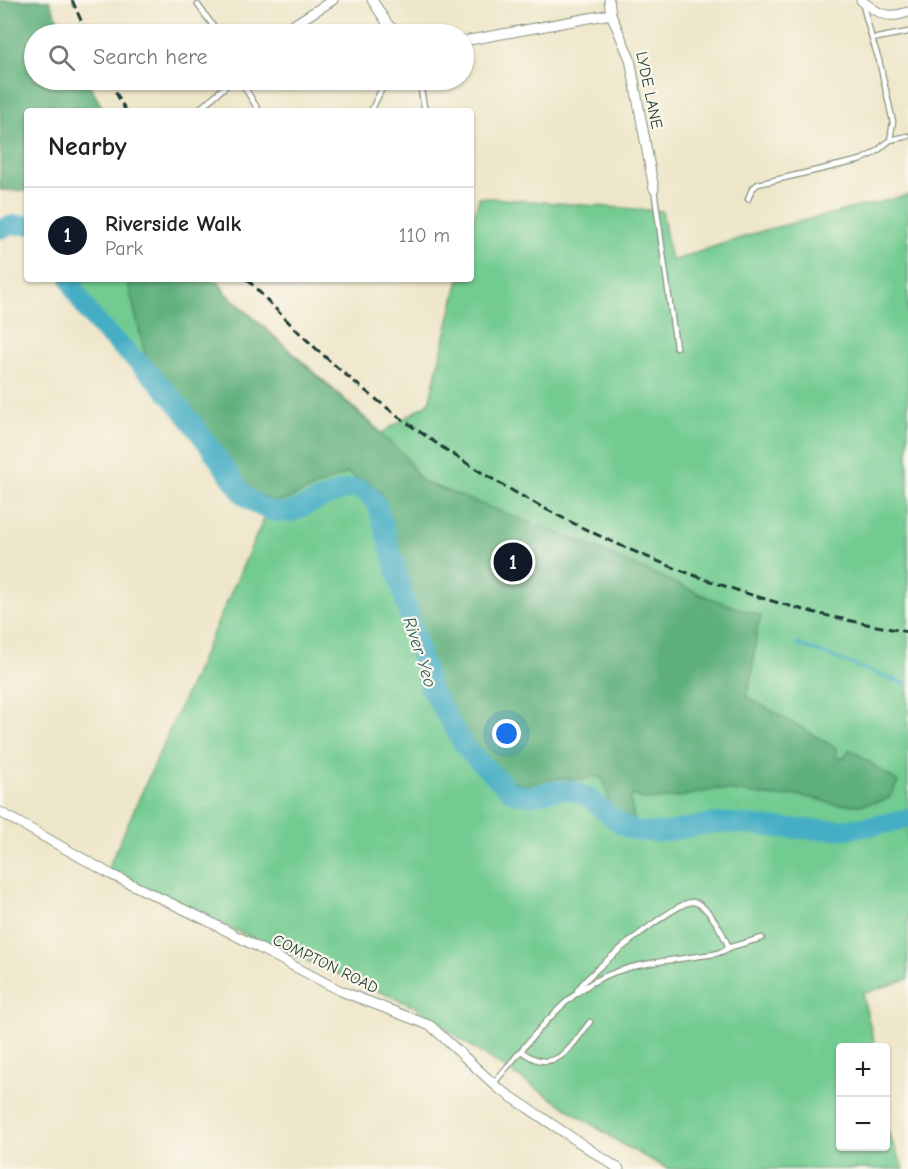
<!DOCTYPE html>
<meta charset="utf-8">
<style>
body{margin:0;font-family:"Comic Neue",sans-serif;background:#f2f2f2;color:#222}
.controls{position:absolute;right:18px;bottom:18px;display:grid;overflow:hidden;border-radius:6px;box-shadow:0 2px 4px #0004}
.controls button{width:54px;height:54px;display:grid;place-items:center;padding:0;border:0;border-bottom:2px solid #e0e0e0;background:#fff;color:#222;font:30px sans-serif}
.you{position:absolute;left:507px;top:734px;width:21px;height:21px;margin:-15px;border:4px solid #fff;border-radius:50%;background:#1a73e8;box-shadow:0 0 0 9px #1a73e833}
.badge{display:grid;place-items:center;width:39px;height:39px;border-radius:50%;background:#111827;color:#fff;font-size:20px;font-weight:700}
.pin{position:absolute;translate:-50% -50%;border:3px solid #fff;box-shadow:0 2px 6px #0006}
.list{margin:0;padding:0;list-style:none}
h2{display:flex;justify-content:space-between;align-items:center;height:78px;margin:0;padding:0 24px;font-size:26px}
h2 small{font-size:20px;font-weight:400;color:#767676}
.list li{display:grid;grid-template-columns:39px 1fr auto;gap:18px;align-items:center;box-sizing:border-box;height:96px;padding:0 24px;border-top:2px solid #e0e0e0}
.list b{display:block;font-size:22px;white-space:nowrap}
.list p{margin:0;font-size:20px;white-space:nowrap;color:#767676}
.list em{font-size:20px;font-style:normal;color:#767676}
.icon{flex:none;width:33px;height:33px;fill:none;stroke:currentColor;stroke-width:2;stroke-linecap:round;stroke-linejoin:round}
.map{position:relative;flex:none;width:908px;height:1169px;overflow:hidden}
.search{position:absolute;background:#fff;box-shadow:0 2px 4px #0004;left:24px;top:24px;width:450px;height:66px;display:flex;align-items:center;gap:15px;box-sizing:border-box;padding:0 21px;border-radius:33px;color:#767676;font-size:22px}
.panel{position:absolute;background:#fff;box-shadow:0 2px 4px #0004;left:24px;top:108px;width:450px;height:174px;border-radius:6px}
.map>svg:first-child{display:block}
.green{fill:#72cb91;stroke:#488462;stroke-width:1.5}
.forest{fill:#5daf7b;stroke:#3e7658;stroke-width:1.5}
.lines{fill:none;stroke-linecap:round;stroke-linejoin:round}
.stream{stroke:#45aec4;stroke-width:3}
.river{stroke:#45aec4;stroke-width:20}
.service-casing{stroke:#86927e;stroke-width:7}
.minor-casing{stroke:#86927e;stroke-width:11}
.service{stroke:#fff;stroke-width:4.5}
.minor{stroke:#fff;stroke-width:9}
.rail{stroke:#1f3d34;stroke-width:3;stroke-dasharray:9 4.5;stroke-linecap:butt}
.labels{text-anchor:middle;stroke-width:4.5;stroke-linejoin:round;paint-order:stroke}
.street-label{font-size:16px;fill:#1f3d34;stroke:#fbf7ec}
.water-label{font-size:18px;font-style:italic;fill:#2a5f5f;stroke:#fbf7ec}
</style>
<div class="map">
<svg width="908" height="1169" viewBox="0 0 908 1169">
<rect width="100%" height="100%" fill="#fbf7ec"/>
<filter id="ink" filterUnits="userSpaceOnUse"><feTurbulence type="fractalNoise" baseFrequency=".0167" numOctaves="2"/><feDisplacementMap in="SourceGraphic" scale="12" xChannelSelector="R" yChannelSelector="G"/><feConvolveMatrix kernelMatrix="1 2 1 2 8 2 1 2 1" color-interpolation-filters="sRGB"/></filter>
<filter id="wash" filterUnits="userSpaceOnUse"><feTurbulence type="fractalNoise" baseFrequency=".008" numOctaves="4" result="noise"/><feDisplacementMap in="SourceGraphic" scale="24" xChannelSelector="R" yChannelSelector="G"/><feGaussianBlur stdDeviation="1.35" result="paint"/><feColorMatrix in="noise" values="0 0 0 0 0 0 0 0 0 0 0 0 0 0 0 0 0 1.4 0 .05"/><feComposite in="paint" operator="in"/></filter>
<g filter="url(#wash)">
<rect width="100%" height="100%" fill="#eee6c9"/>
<path class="green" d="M908 195V979L862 994 874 1041 871 1047 840 1048V1146H886V1128L904 1169H668L627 1147 469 1045 418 1008 105 875 262 523 274 504C234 491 199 416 170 383 148 359 122 339 100 316L90 303 76 279H216L226 293 382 433 429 403 459 279H471V230L479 197 662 211 671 261 765 230Z"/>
<path class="forest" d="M1 0H49L65 34H34V80H87L104 111H27V191L0 190Z
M127 279H216L225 293 404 455 421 481 583 543 707 597 761 616 757 629 752 674 746 696 836 748V756L839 758H844L850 749 898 782 889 798 882 801 861 805 832 804 821 800 796 795 776 797 717 789 679 797 645 800 633 795 630 799 635 823C627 819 614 815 610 806 606 795 609 787 600 777H591L584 780 559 778 522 785 506 778 502 771 479 751 435 686 431 672V665L427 657 426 644 421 635 418 615 398 550 387 524 389 510 380 491 367 481 358 479 347 473 286 500 275 502 254 492 217 447 178 391 146 358Z"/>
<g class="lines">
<path class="stream" d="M797 644 908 685"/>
<path class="river" d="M0 229 13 225H27
M70 279C90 328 122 344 156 380 189 414 215 456 243 494 257 507 272 515 291 512 303 507 315 502 326 497 350 487 363 481 378 507L430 688 467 750 510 791C533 803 549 786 572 791 598 797 612 826 638 831 666 837 695 823 723 823 738 823 753 826 768 827 819 831 859 832 908 818"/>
</g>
</g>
<g filter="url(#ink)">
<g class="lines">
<defs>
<path id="service" d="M862 2 872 39 908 32
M198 5 219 34
M240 80 259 111
M419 80 425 111
M197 111 233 80
M371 111 386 80
M890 140 908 136
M654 189 676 347
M748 199 752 189 758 184 861 160 876 152 890 140 893 122 879 60 872 39
M577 991C586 974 677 900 693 902 708 904 724 935 729 948
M521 1051C555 1077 570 1048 590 1022
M493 1084C521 1052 547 1015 581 990 618 962 670 961 714 954 720 953 725 950 731 947 741 944 751 941 762 938"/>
<path id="minor" d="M372 0 389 26 404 34
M609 0 611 14 630 59 654 189
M861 0C877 13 887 20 908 12
M279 34 333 0
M464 41 611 14
M0 812 112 875 206 920 341 991 431 1026 498 1088 619 1169"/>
</defs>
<use href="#service" class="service-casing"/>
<use href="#minor" class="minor-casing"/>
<use href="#service" class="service"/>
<use href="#minor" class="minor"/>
<path class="rail" d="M72 0 87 34
M109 80 126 111
M247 279C278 312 310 345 345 374 474 483 633 564 797 608 833 618 871 625 908 632"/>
</g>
</g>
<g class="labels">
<g class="street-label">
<text transform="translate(650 90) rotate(78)" y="6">LYDE LANE</text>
<text transform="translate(326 963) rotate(26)" y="6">COMPTON ROAD</text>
</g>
<g class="water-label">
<text transform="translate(420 652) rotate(72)" y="6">River Yeo</text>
</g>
</g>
</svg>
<div class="controls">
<button>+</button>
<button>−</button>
</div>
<div class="you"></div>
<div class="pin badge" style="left:513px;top:562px">1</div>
<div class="search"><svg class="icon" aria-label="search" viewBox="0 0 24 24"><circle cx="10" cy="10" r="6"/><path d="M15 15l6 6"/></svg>Search here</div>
<section class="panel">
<h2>Nearby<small></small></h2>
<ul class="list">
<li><span class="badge">1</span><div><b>Riverside Walk</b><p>Park</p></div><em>110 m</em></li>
</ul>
</section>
</div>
